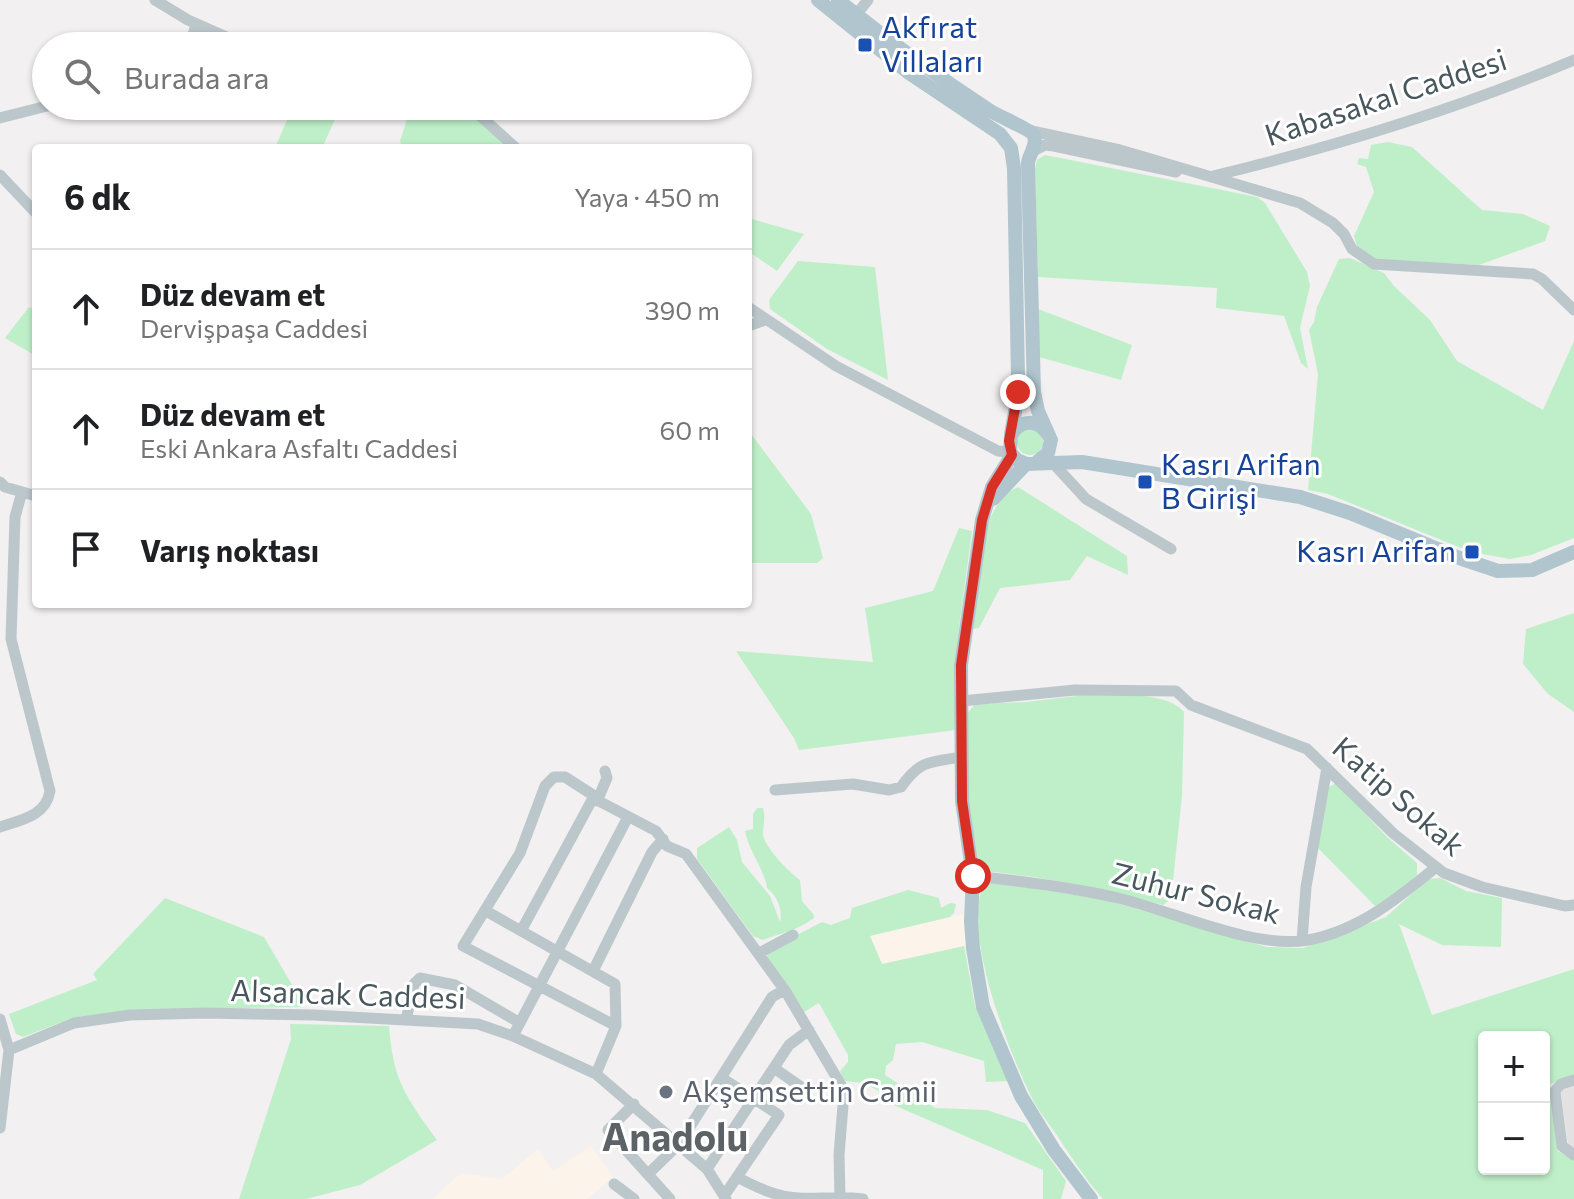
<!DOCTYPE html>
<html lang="tr">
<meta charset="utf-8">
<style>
body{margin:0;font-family:Commissioner,sans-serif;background:#f2f2f2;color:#202124}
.controls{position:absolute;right:24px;bottom:24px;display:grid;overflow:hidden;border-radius:8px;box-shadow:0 2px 6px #0004}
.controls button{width:72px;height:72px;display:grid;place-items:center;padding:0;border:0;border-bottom:2px solid #e0e0e0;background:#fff;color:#202124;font:40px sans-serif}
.stop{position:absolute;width:24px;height:24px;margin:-18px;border:6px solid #d93025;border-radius:50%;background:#fff}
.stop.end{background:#d93025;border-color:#fff;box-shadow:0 2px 8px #0008}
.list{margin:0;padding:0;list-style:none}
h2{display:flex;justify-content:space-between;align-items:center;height:104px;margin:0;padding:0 32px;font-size:34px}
h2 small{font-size:26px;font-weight:400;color:#757577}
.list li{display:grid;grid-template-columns:52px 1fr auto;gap:24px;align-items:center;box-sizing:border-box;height:120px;padding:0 32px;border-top:2px solid #e0e0e0}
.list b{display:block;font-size:30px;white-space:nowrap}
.list p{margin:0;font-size:26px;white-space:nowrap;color:#757577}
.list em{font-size:26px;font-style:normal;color:#757577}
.icon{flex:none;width:44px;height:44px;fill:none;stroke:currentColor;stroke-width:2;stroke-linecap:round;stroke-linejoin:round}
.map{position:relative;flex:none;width:1574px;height:1199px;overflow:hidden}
.search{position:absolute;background:#fff;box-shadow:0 2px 6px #0004;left:32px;top:32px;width:720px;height:88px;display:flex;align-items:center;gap:20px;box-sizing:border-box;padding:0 28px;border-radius:44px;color:#757577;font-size:30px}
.panel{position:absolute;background:#fff;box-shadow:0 2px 6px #0004;left:32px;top:144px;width:720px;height:464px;border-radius:8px}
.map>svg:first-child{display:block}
.commercial{fill:#fcf4ea}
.education{fill:#e3e1e2}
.green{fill:#bfefc9;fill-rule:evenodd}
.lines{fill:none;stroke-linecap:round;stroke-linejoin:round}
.minor{stroke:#bcc7cc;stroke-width:11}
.major{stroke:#b0c5ce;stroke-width:14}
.route{stroke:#d93025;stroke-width:10}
.transit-dot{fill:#1a4fb4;stroke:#fff;stroke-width:3}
.worship-dot{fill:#6b7280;stroke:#fff;stroke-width:3}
.labels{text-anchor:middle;stroke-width:6;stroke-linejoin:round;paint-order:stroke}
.transit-label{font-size:30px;fill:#164399;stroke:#fff;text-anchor:start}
.street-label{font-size:30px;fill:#48575d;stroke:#fff}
.worship-label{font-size:30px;fill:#5b616d;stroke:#fff;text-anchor:start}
.district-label{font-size:38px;font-weight:bold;fill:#5c6265;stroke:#fff}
</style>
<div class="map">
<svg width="1574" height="1199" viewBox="0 0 1574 1199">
<rect width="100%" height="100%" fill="#f2f0f0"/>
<path class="commercial" d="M963 914 967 946 882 964 869 936Z
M591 1146 613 1177 587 1199H432L461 1173 502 1179 538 1149 553 1171Z"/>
<path class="education" d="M1574 1084V1151L1568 1145 1561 1092 1565 1087Z"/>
<path class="green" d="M293 106H341L322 148H275Z
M411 106H461L510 148H402L400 141Z
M1388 142 1412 147 1482 210 1523 214 1550 226 1545 241 1479 265 1375 259 1357 247 1354 236 1374 192 1366 167 1357 164 1359 158 1368 159 1371 145Z
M1045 155 1257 197 1265 203 1307 272 1310 286 1300 328 1308 369 1301 363 1284 316 1216 308 1217 288 1038 277 1035 169 1037 160Z
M752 219 804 234 777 271 748 251V230Z
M1350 258 1384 273 1394 286 1430 320 1457 361 1543 410 1574 341V538L1531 555 1510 559 1471 552 1328 494 1308 490 1318 374 1309 330 1314 322 1317 307 1339 259Z
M798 261 875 267 888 380 827 349 770 309 769 300Z
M29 307 36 311V356L5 338Z
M1038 309 1132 345 1121 380 1039 357Z
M1017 442a13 13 0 1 1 26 0a13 13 0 1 1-26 0Z
M748 430 811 514 823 558 817 563H748Z
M1018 487 1127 556 1128 575 1087 556 1070 580 1000 588 979 628 972 629C977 589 976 504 1018 487Z
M959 528 972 531 954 665 956 730 799 750 794 738 736 651 873 662 865 608 933 591Z
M1574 613V712L1548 694 1523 664 1526 629Z
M1077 696C1105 696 1165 689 1184 712L1182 796 1171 899 1163 905C1104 888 1045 877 984 871L979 865 968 801V713L975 704 1026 702Z
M1336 783 1387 837 1417 863V875L1386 901 1375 906 1318 848 1329 787Z
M757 808H763C766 818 763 825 763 834 764 847 789 872 800 880L802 901 814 915V918C798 930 781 933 763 940L753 936 697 859V848L729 827 737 840 742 862 770 896 780 922C783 909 777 896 767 888 764 868 749 852 745 831L753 829V814Z
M1440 878 1466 891 1502 898 1501 947 1442 945 1399 924 1432 1015 1574 969V1076L1550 1084 1558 1151 1574 1160V1199H1103C1085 1179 1071 1156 1056 1134 1048 1122 1038 1111 1032 1098 1010 1055 958 924 986 881L1106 900 1267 947 1303 948 1386 917 1428 879ZM1484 1037H1544V1169H1484Z
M908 890 939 898 941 908 950 903 956 904 954 913 950 917 870 936 882 964 964 946 975 1006 1008 1081 986 1082 984 1061 922 1042 896 1044 893 1060 886 1066 885 1075 935 1108 987 1110 1025 1123 1066 1181 1061 1199H1043V1170L889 1103V1097L864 1083 844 1081 840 1071 848 1062V1055L819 1003 802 1013 767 958 768 950 822 922 831 925 850 918 852 908Z
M165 898 264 937 305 1007 130 1010 72 1018 23 1037 16 1034 9 1014 97 980 93 974Z
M290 1024 389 1026C393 1081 406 1097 437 1140L360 1185 306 1199H239L291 1039Z"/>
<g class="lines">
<path class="minor" d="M155 0 188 20 247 46
M856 15 868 0
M190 46 196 24
M469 106 516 148
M0 118 47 106
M1027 130 1120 150 1300 203 1333 223 1344 234 1352 249 1374 264 1533 274 1542 279 1574 310
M1031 152 1045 145 1054 146 1176 172
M0 175 36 213
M1213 176C1337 146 1457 109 1574 60
M748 307 836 366 998 451 1010 452
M748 326 765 320
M1052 462 1086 499 1171 549
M0 482 5 487 36 496
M961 701 1075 690 1176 691 1191 705 1307 749 1394 834 1444 873 1482 887 1565 906 1574 905
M775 790 853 784 889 790 901 787C920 760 930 762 962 757
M597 801 607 778 605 771
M0 827C21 820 46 816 50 791L11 639 15 517 22 492
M973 876C1022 881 1070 887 1118 898 1173 911 1255 950 1308 940 1358 931 1397 899 1435 868
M486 911 615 984 616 1026 596 1074
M521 931 593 798
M1302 941 1306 887 1327 768
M759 953 793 935
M593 971 652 852 663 839
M0 1019 9 1050 0 1128
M406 1020 414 984 420 978 455 985 520 1023
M616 1026 463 946 520 853 545 786 554 777H565L593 795V798L656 831 667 846 686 854 786 992 841 1085 844 1093 839 1155 840 1197
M513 1036 628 817
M9 1050 74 1023 130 1015 205 1013 314 1015 478 1024 513 1036 596 1074 707 1169 726 1199
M774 1068 807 1091
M722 1078 779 1115 724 1196
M1574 1080 1561 1084 1555 1091 1562 1146 1574 1155
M634 1104 608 1130 670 1199
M707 1169 789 1045 809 1030
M648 1174 679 1144 772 997 784 990
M737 1177C756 1187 776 1197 798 1198 820 1199 841 1196 863 1199
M614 1184 634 1199"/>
<path class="major" d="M818 0 909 73 1000 134 1011 148 1014 168 1018 378 1017 401 1011 434
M838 0C887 40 937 76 989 110 998 116 1029 129 1033 134 1039 143 1029 154 1028 163L1034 392 1038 411 1051 440 1048 453 1036 463
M1048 434C1037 419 1021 419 1011 435L1010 452 1017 460 1026 464 1082 462 1300 497 1350 513 1462 559 1498 571 1532 570 1574 552
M1012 455 992 487 982 520 961 665 962 801 973 876 971 921 973 948 983 1007 1021 1096 1054 1150 1091 1199
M993 499 1026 464"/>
</g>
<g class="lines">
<path class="route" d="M973 876 962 801 961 665 982 520 992 487 1012 455 1009 441 1018 392"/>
</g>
<g class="transit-dot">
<rect x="857" y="37" width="16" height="16" rx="4"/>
<rect x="1137" y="474" width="16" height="16" rx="4"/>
<rect x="1464" y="544" width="16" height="16" rx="4"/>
</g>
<circle class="worship-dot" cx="666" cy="1092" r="8"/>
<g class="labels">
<g class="transit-label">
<text x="881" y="38">Akfırat<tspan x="881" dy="34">Villaları</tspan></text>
<text x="1161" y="475">Kasrı Arifan<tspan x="1161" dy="34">B Girişi</tspan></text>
<text x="1456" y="562" text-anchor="end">Kasrı Arifan</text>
</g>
<g class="street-label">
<text transform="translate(1386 98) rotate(-18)" y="10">Kabasakal Caddesi</text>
<text transform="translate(1398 797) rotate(41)" y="10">Katip Sokak</text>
<text transform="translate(1196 894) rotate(14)" y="10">Zuhur Sokak</text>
<text transform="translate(348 995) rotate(2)" y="10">Alsancak Caddesi</text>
</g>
<g class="worship-label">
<text x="682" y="1102">Akşemsettin Camii</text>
</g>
<g class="district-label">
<text x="675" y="1151">Anadolu</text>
</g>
</g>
</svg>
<div class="controls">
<button>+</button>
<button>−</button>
</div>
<div class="stop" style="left:973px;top:876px"></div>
<div class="stop end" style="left:1018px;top:392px"></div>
<div class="search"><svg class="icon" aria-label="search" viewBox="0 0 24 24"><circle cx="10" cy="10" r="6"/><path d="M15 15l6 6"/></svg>Burada ara</div>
<section class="panel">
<h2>6 dk<small>Yaya · 450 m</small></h2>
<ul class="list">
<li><svg class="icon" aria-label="ahead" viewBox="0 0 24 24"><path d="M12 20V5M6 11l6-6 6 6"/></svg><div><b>Düz devam et</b><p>Dervişpaşa Caddesi</p></div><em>390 m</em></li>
<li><svg class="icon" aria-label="ahead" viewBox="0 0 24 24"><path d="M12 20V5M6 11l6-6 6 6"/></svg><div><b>Düz devam et</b><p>Eski Ankara Asfaltı Caddesi</p></div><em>60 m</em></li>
<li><svg class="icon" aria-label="arrive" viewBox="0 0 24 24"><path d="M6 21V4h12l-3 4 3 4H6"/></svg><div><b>Varış noktası</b></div></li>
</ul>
</section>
</div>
